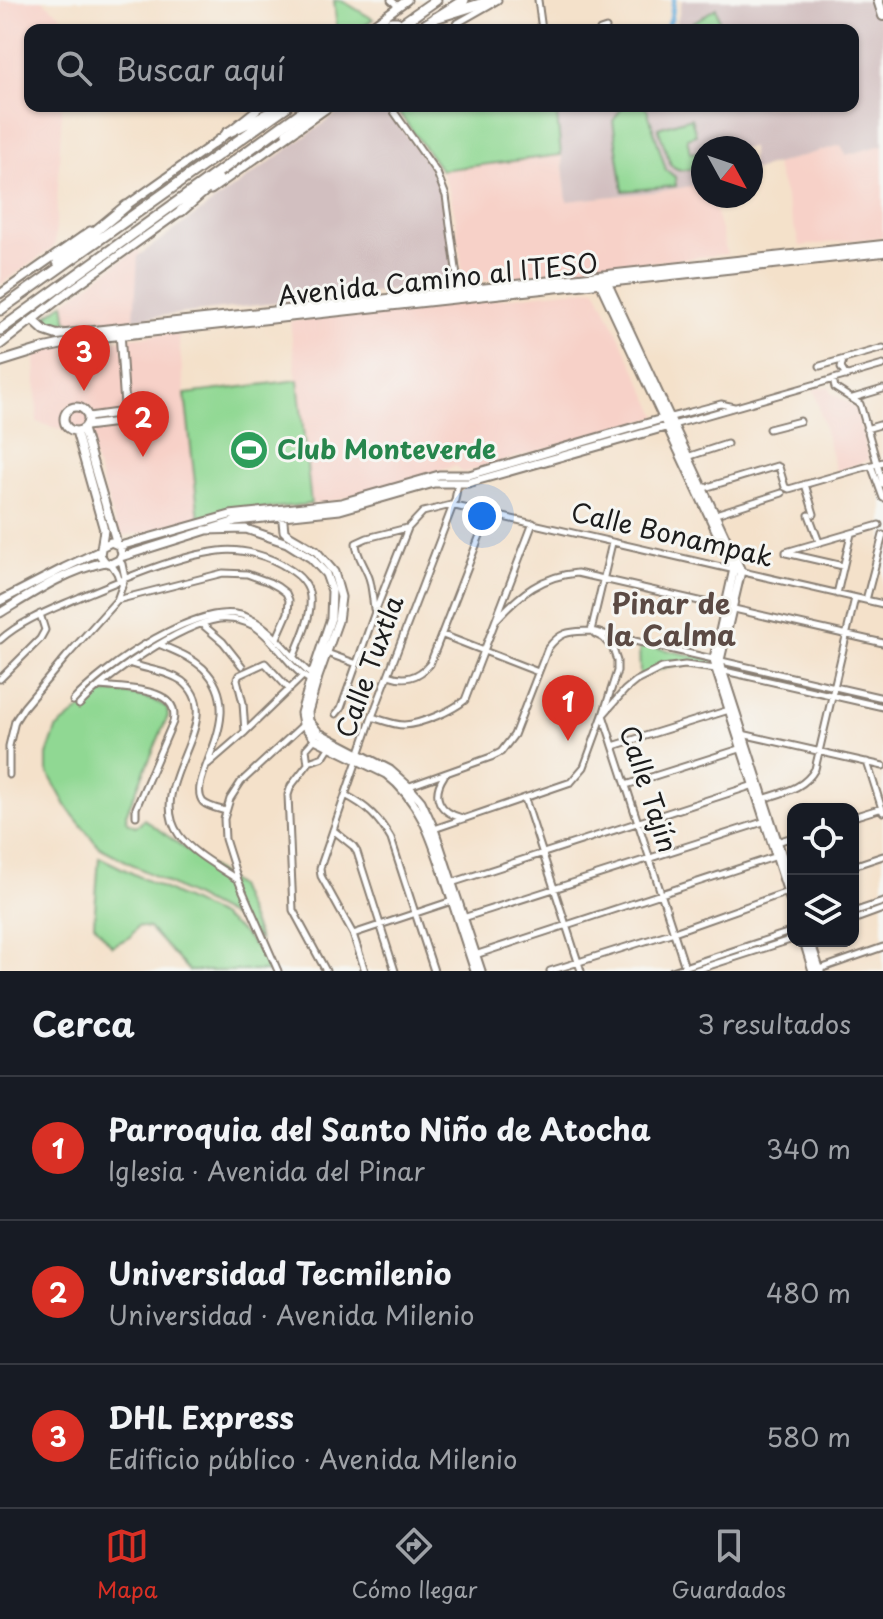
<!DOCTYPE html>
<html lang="es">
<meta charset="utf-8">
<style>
body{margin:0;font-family:"Playpen Sans",sans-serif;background:#242831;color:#f1f3f6}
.controls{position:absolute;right:24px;bottom:24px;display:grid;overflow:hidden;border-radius:16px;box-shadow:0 2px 6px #0004}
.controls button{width:72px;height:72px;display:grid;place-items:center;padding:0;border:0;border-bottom:2px solid #363941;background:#171b24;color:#f1f3f6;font:40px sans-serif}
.compass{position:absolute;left:691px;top:136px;width:72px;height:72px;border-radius:50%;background:#171b24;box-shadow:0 2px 6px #0004;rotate:130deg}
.you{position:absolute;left:482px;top:516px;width:28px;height:28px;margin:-20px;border:6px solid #fff;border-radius:50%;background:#1a73e8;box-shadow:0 0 0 12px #1a73e833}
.badge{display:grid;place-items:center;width:52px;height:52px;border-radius:50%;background:#d93025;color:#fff;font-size:26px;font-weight:700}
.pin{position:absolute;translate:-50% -66px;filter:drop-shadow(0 2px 4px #0008)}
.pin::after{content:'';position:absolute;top:42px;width:28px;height:24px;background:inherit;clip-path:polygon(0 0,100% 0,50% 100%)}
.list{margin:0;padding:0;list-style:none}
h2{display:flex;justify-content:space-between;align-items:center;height:104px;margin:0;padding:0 32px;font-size:34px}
h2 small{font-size:26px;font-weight:400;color:#9ea1a6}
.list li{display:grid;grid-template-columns:52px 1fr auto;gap:24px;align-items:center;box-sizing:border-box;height:144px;padding:0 32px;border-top:2px solid #363941}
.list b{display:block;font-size:30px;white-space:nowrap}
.list p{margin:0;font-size:26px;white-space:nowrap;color:#9ea1a6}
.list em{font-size:26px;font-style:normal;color:#9ea1a6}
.icon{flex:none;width:44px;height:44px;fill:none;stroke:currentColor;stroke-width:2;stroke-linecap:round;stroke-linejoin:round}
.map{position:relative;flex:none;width:883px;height:971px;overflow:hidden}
.search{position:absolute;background:#171b24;box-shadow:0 2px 6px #0004;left:24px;right:24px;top:24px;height:88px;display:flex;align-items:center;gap:20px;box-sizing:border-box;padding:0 28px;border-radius:16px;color:#9ea1a6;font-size:30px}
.sheet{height:536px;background:#171b24}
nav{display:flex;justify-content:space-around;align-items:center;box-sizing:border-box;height:112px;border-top:2px solid #363941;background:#171b24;font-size:22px;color:#9ea1a6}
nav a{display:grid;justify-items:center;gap:4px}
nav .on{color:#d93025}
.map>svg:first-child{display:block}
.built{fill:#f7d1c8}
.industrial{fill:#d2bfc0}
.green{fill:#90d893;stroke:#567a58;stroke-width:2}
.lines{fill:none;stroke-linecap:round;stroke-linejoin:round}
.canal{stroke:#65addc;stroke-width:5}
.minor-casing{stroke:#887e73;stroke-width:9}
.tertiary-casing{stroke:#887e73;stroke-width:11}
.secondary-casing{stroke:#887e73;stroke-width:12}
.trunk-casing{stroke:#887e73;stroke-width:13}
.minor{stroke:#fff;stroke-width:5}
.tertiary{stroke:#fff;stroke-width:7}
.secondary{stroke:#fff;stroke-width:8}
.trunk{stroke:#fff;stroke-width:9}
.labels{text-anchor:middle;stroke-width:6;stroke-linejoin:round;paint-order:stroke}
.street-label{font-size:26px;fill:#1c1c1c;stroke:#f6f6f2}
.leisure-label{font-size:26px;font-weight:bold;fill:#27864d;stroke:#f6f6f2;text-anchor:start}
.neighbourhood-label{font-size:28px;font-weight:bold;fill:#5b4a44;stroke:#f6f6f2}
</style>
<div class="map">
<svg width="883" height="971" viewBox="0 0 883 971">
<rect width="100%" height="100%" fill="#f6f6f2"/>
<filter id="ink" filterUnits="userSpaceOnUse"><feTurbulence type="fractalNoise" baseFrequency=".0125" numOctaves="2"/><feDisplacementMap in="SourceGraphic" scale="16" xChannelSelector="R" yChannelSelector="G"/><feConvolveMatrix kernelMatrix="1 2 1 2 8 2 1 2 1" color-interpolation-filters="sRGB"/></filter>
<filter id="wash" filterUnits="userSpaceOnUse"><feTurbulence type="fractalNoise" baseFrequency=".006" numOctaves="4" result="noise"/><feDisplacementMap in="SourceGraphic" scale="32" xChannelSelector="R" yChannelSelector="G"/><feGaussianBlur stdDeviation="1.8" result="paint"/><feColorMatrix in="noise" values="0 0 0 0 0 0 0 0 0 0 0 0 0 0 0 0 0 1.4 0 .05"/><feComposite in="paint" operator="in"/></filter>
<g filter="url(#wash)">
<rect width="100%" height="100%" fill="#f4e1ca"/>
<path class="built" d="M0 0H42L67 20 66 30H30V106H62L55 244 53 248 0 285Z
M841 145 846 155 883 145V237L800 246 775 164Z
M561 155 567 201 662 191 703 184V196H712L727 254 463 283 456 219 449 190 441 170Z
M140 247 134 319 58 330 52 328 45 323 47 315Z
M596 288 658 417 462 473 456 466 337 500 311 504 290 321Z
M178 332 199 519 142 533 119 536 86 432 87 428 65 431 37 422 35 353 37 350Z
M830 386 831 393 856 407 869 460 836 472 814 389Z"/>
<path class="industrial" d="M682 0H872L883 31V145L846 155 841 145 751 171V148H703V184L662 191 567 201 556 106H853V30H675Z
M348 106H385L429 166 442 193 445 204 454 283 134 319 138 256Z"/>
<path class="green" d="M334 0H341L373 19 358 30H337Z
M716 8 721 28 681 30Z
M394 106H556L561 155 441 170Z
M623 106H643L647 109 666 170 675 177 676 186 623 191 613 121Z
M691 118 696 135 687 138 690 153 698 152 702 165C691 169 681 174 671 165L658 128Z
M64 303 67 322H70L71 328C60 330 47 332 44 318Z
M298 380 311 504 226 513 199 519 185 394Z
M639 644 713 660 714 667C684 660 668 666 640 676Z
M111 692C130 695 151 696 167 708L168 716 126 814 127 822 135 826 140 824 144 819 237 886 260 941 236 919 99 847 68 809 47 771V755L56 729 81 709 92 697Z
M99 857 220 916 244 934 263 955 270 971H189L149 928 138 926 130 937 112 946 94 924Z"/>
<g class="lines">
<path class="canal" d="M665 30 671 19 674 0"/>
</g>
</g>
<g filter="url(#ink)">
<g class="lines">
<defs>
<path id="minor" d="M391 0 398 6
M538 0 542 30
M452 30 456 24 498 0
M600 30 606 28
M390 106 437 173 446 196 459 291
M843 360 841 368 846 376
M820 366 883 348
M833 379 835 388 860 404 883 484
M853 398 883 389
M671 417 721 404 734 407
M673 425 883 365
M769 429 800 421
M866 429 883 424
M687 457 727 444
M871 465 883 498
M805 484 814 514
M701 489 777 466 779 467 785 487 789 489 883 462
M719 513 782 493
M809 515 819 542
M786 552 879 525
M786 553 843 566
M111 564 117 573 120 582
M837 594 851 534
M117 600 223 573 247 574 269 582 278 587 286 593 289 600 288 613 277 638
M866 600 883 535
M374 609C373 600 372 590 370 581 367 568 356 556 356 543L367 538 407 528
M497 619C520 594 542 576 577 573L883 643
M203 625 223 642 242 666
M591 631 612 543
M595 634 603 638 613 649 617 661V671L603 715 685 967
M443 635 538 672
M0 640C22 620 53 609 80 597 121 580 176 556 219 551 242 548 270 556 289 569 299 575 309 585 310 597 312 617 301 638 294 656
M159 644C174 651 190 656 203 668 252 715 184 779 203 802 208 807 219 809 226 811
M324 652 357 664
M129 663C146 670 166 670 182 681 231 719 143 784 179 835 193 854 219 867 238 880
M388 675C405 681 418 678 430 664L489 512
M0 679 40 639 45 630 40 614
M100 686C122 689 182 686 173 722L136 808V816
M73 701C102 668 204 595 249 618 277 631 290 659 313 676
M79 705C106 676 179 625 219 619 231 618 243 620 254 626 277 640 291 672 312 681
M336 714 341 708 375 612 408 528 423 512 451 505 883 604
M372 717C382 720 394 725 404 725 421 724 452 711 465 700L533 523
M245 732 243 703 237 679 239 675 265 663 289 689
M742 734 883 766
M315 739 306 749 308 764 291 786 288 795 293 910 326 971
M613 746 729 710
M309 762 323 757 330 746
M867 762 883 812
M208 764 245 732 303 676
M9 775V746L15 721 24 707 66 657 117 600 125 578 122 564 119 560
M444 776C431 796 439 812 462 818
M626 785 743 748
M407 787 491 757 501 752 514 735 548 648C562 630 570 632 591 631L883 698
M345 795C367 806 379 818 391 839L434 971
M525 799 581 971
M763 799C784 792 804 789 815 769L855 598
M853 817 882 808
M434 829 571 782 584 767 603 715 625 690 636 681 662 668 685 665 716 669 883 707
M333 830 353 846 357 852 395 971
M777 842 793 837
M853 866 883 856
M451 883 754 785
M853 912 883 902
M463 918 766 821
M853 920 883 909
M353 934 452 901
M475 955 777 856
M820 969 883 947
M278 971 238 880 225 839 224 819 230 799 241 782 305 723
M365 971 353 934 321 876 320 868 372 717 455 500 458 483
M550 971 674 932 790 891
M672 971 793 931
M693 971 793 939"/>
<path id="tertiary" d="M366 30 407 0
M375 30 391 21H397
M286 133 321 106
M211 190 330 106
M123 208 216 142 261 106
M598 279 734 569 714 658 716 669 793 908
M606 280 741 571 720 660 722 670 793 890
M0 294 90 231
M0 345 72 289 185 208
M64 419a12 12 0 1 1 24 0a12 12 0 1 1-24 0Z
M89 417 125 412
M86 426 126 421 120 332
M83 429 117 544
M76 431 104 530 100 555 105 562 111 564 119 560 122 554 120 546 111 542 103 546
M282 512 284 531 287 534 316 551 334 572 341 597 338 621 318 677 308 712 309 721 319 733 390 770 408 786 421 801 434 829 481 971
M205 530 246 529 287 543 311 558 326 574 332 591 331 618 312 675 301 713 303 724 315 739 386 774C423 802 434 846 448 888 457 916 466 943 475 971
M120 546 230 515 341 503 439 475H469L669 417
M121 557 236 521 340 510 434 483H468L669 426
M0 601 64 568 100 551
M0 613C33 593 67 570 105 562
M804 941 813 971
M810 941 820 971"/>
<path id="secondary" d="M878 0 883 16
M33 320 45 331 57 335 883 245
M0 362 45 348 92 338 883 252"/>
<path id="trunk" d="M435 18 493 0
M393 30 436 0
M417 30 464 0
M227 133 273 111
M181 211 218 179
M58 262 126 206
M0 310 287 106
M0 330 310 106"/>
</defs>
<use href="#minor" class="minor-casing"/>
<use href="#tertiary" class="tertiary-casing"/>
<use href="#secondary" class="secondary-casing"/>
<use href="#trunk" class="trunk-casing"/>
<use href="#minor" class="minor"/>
<use href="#tertiary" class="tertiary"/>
<use href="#secondary" class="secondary"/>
<use href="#trunk" class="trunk"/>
</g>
</g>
<defs>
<symbol id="stadium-disc" viewBox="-11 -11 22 22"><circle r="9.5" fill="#2e9e5b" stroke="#f6f6f2"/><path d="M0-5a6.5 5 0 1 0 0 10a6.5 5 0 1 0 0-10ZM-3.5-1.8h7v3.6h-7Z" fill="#fff"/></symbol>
</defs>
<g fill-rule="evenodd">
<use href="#stadium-disc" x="227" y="428" width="44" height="44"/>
</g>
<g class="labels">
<g class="street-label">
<text transform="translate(438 280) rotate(-6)" y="9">Avenida Camino al ITESO</text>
<text transform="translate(672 535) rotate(13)" y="9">Calle Bonampak</text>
<text transform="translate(370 667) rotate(-70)" y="9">Calle Tuxtla</text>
<text transform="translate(648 789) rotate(72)" y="9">Calle Tajín</text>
</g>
<g class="leisure-label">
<text x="277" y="459">Club Monteverde</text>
</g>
<g class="neighbourhood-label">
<text x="671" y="614">Pinar de<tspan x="671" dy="32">la Calma</tspan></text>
</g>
</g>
</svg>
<div class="controls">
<button><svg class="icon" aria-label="locate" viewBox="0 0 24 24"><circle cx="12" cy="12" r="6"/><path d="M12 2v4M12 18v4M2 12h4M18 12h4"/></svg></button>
<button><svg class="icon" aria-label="layers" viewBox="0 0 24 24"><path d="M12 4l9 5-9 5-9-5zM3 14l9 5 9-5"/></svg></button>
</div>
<svg class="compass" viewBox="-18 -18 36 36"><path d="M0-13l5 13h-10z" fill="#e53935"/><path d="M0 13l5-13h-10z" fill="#9ea1a6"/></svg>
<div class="you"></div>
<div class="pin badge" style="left:568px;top:741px">1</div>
<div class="pin badge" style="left:143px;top:457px">2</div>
<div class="pin badge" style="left:84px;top:391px">3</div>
<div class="search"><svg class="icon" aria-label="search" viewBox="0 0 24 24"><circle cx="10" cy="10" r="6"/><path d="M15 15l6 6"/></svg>Buscar aquí</div>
</div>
<section class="sheet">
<h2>Cerca<small>3 resultados</small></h2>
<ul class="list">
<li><span class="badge">1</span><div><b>Parroquia del Santo Niño de Atocha</b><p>Iglesia · Avenida del Pinar</p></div><em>340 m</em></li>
<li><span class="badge">2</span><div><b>Universidad Tecmilenio</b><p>Universidad · Avenida Milenio</p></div><em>480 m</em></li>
<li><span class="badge">3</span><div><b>DHL Express</b><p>Edificio público · Avenida Milenio</p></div><em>580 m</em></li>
</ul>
</section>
<nav>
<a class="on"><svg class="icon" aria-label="map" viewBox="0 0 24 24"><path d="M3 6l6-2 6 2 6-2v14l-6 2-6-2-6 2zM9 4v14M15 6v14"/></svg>Mapa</a>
<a><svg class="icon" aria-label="directions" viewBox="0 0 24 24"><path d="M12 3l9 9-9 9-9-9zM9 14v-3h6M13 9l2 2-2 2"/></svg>Cómo llegar</a>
<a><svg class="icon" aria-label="saved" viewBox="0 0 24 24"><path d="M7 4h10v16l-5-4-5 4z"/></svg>Guardados</a>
</nav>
